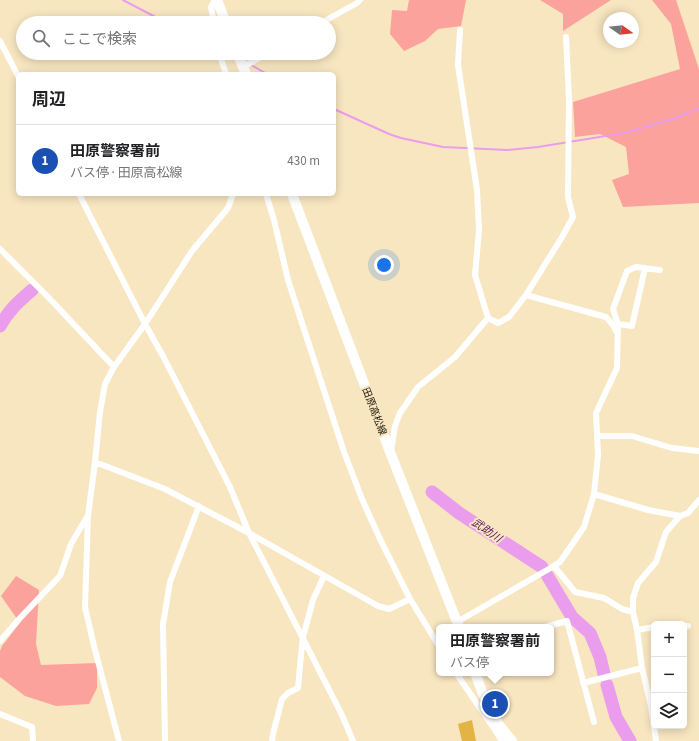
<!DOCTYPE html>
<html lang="ja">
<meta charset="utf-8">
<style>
body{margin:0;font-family:"Source Sans 3","Noto Sans JP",sans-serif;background:#f6f6f6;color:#202124}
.controls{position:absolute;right:12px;bottom:12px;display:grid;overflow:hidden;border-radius:6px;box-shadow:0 2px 10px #0003}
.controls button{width:36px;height:36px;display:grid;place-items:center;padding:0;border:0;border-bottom:1px solid #e0e0e0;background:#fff;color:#202124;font:20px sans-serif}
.compass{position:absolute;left:603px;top:12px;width:36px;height:36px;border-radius:50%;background:#fff;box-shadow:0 2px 10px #0003;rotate:105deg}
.you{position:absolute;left:384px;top:265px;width:14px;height:14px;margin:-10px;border:3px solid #fff;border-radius:50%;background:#1a73e8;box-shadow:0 0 0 6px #1a73e833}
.badge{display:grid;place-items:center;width:26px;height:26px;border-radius:50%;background:#2563eb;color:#fff;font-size:13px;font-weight:700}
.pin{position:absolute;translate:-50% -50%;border:2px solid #fff;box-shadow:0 1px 4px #0006}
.popup{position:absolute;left:436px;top:624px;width:118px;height:52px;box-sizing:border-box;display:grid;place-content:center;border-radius:6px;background:#fff;filter:drop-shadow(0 1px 3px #0005);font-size:13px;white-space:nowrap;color:#757577}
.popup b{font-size:15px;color:#202124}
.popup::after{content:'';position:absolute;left:50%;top:100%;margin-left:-8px;border:8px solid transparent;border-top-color:#fff}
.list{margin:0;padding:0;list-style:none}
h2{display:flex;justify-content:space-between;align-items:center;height:52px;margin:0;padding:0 16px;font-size:17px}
h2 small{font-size:13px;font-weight:400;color:#757577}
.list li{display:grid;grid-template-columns:26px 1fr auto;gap:12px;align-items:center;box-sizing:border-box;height:72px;padding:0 16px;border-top:1px solid #e0e0e0}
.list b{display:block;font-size:15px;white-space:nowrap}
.list p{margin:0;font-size:13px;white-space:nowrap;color:#757577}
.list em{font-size:13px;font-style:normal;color:#757577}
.icon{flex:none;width:22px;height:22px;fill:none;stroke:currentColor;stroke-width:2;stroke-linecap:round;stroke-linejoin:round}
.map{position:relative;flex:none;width:699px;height:741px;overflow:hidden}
.search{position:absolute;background:#fff;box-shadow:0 2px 10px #0003;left:16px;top:16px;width:320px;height:44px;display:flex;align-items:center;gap:10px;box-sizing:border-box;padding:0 14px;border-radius:22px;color:#757577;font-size:15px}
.panel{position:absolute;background:#fff;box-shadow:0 2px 10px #0003;left:16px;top:72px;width:320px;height:124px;border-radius:6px}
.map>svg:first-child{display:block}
.green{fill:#faa29b}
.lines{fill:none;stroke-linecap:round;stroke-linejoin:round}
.stream{stroke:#e99dec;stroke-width:2}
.river{stroke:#e99dec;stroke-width:13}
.building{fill:#e3b445}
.minor{stroke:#fff;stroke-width:6}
.primary{stroke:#fff;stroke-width:10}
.labels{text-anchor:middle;stroke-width:4;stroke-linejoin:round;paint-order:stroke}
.street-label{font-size:10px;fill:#1d1709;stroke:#f8e6c1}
.water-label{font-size:11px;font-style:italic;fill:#58155d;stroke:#f8e6c1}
</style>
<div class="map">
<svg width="699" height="741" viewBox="0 0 699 741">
<rect width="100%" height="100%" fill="#f8e6c1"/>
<path class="green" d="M409 0H466L461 26 438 29 425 41 404 51 390 34 392 10 407 11Z
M540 0H611L563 31V14Z
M652 0H676L699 69V203L623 207 612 180 629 174 626 147 600 134 575 137 573 102 680 69 671 24Z
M16 576 39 590 36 644 41 665 97 663V688L89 704 56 706 25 696 0 677V651L2 646 20 623 1 596Z"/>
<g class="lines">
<path class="stream" d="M123 0 167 23
M227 53 234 57
M251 65 267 74
M334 109 389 134 401 138 443 147 507 150 538 147 624 133 676 118 699 108"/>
<path class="river" d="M0 326C9 310 18 302 32 290
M432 492 459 513 542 567
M547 575 572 617 590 633 600 657 604 674
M607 685 616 717 630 741"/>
</g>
<path class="building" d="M472 720 476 741H462L458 724Z"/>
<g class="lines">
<path class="minor" d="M214 23 211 7 215 0
M321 23 357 3 360 0
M460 30 458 65 477 190 479 230 475 275 488 318 498 323 509 317 526 295 562 237 573 217 568 197 569 99 566 37
M0 41 18 76
M219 53 226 74
M243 67 268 53
M79 194 145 324 163 356 230 487 249 533 341 713 353 741
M266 194 274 220 288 280 344 452 362 499 380 539 410 599 439 646
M0 249 50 299 114 367
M526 295 606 317 613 325 616 331
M618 324 632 326 645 268
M597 436H632L672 448 699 451
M391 451 395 426 400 413 418 387 455 357 488 318
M95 462 165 489 249 533 378 606 389 609 410 599
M594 494 648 510 680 516
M554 566 575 592 604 598 622 609 633 612
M457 622 554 566 560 562 584 527 594 494 598 455 596 413 617 368 618 324 613 309 627 271 636 267 660 270
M684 626H688
M545 627 567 621 594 722
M637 630 654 627
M0 641 20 618 60 576 71 544 87 517
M456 673 493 727 502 741
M583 683 642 668
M0 714 32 727 33 741
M654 726 651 706 642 668 637 630 633 612V598L638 583 656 562 666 532 680 516 688 513 699 500
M654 726 656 741
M119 741 94 646 85 607 88 516 95 462 100 412 105 384 114 367 145 324 192 251 228 208 233 194
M165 741 163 624 170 582 199 506
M272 741 273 734 282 699 288 693 298 688 301 655 303 637 313 600 324 576"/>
<path class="primary" d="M217 0 226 23
M237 53 246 74
M292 194 390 452 459 627
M475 673 483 694 499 725 512 741"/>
</g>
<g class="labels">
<g class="street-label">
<text transform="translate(375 411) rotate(69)" y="4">田原高松線</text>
</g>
<g class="water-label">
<text transform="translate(487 530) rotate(34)" y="4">武助川</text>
</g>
</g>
</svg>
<div class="controls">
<button>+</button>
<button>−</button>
<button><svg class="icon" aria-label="layers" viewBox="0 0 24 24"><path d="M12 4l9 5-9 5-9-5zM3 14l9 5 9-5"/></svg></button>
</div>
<svg class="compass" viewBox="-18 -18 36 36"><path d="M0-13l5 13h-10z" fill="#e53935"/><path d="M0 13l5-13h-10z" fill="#757577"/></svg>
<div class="you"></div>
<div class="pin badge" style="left:495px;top:704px;background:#1a4fb4">1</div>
<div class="popup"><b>田原警察署前</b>バス停</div>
<div class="search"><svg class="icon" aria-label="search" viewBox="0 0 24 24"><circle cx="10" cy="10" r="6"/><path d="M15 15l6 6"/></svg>ここで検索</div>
<section class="panel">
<h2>周辺<small></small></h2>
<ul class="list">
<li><span class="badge" style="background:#1a4fb4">1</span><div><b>田原警察署前</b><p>バス停 · 田原高松線</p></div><em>430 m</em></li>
</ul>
</section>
</div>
